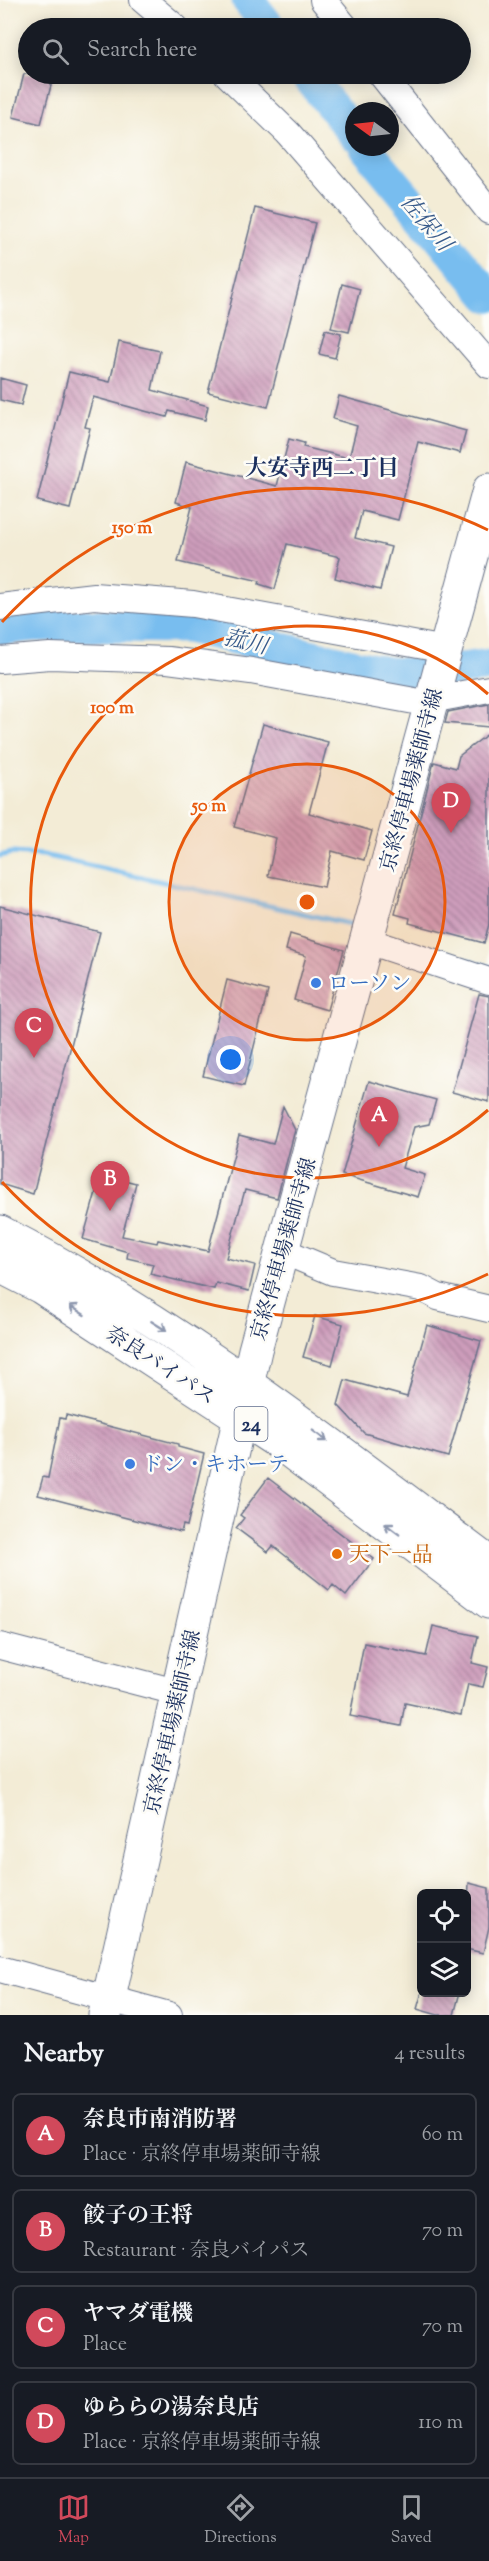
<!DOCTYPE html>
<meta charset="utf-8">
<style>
body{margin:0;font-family:"Sorts Mill Goudy","Noto Serif JP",serif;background:#242831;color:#f1f3f6}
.controls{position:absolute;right:18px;bottom:18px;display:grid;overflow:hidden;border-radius:9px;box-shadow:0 3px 15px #0003}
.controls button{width:54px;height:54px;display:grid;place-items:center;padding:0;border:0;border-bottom:2px solid #363941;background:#171b24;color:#f1f3f6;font:30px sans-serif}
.compass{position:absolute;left:345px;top:102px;width:54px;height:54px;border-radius:50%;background:#171b24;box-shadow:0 3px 15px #0003;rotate:285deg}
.you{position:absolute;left:231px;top:1060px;width:21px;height:21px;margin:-15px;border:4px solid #fff;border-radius:50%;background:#1a73e8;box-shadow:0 0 0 9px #1a73e833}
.badge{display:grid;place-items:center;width:39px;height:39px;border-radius:50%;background:#d1495b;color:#fff;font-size:20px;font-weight:700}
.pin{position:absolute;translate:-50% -50px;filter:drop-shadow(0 2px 3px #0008)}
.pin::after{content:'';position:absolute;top:32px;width:21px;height:18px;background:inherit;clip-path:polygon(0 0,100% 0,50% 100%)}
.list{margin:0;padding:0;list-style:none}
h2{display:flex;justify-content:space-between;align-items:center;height:78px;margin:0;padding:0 24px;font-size:26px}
h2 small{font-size:20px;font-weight:400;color:#9ea1a6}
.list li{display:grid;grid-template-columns:39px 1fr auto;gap:18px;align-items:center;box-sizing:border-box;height:84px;margin:0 12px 12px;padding:0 12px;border:2px solid #363941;border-radius:9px}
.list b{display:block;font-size:22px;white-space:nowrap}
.list p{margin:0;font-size:20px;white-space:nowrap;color:#9ea1a6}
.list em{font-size:20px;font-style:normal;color:#9ea1a6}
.icon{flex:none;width:33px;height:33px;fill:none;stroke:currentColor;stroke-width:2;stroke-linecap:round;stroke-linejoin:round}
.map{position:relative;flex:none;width:489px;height:2015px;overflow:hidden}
.search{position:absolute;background:#171b24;box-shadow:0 3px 15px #0003;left:18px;right:18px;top:18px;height:66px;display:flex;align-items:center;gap:15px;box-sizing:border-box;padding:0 21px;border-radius:33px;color:#9ea1a6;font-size:22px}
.sheet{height:462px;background:#171b24}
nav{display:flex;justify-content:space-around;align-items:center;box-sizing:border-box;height:84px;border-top:2px solid #363941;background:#171b24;font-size:16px;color:#9ea1a6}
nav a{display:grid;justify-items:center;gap:3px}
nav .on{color:#d1495b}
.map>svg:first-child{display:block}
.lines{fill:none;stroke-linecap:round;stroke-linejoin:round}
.stream{stroke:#78bdef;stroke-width:5}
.river{stroke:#78bdef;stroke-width:33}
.building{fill:url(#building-back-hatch)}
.minor-casing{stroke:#677188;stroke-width:28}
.major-casing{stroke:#677188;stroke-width:35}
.highway-casing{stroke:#677188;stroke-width:35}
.minor{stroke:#fff;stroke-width:26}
.major{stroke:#fff;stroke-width:33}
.highway{stroke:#fff;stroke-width:33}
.oneway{stroke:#8d97ae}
.ring{fill:none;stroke:#e8590c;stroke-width:3}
.shop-dot{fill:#3f7fe0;stroke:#fdfcf7;stroke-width:2}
.food-dot{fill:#e8710a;stroke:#fdfcf7;stroke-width:2}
.labels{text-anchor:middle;stroke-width:5;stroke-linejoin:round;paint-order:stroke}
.shield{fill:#fdfcf7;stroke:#5f6c8c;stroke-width:1.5}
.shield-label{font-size:20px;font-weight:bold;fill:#1b2f5e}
.street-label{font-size:21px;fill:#1b2f5e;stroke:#fdfcf7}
.shop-label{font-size:21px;fill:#366cbe;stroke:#fdfcf7;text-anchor:start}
.food-label{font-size:21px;fill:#c56008;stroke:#fdfcf7;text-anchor:start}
.water-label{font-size:22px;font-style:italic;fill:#375a8a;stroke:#fdfcf7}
.neighbourhood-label{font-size:22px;font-weight:bold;fill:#1b2f5e;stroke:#fdfcf7}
.centre{fill:#e8590c;stroke:#fdfcf7;stroke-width:3}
.ring-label{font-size:18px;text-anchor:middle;font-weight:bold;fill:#e8590c;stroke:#fdfcf7;stroke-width:5;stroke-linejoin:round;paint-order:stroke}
</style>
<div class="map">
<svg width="489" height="2015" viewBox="0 0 489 2015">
<defs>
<pattern id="building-back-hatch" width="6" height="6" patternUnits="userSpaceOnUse" patternTransform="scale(1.5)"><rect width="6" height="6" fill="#ce9dbb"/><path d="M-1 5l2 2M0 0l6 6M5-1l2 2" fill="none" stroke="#a6809b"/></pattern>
</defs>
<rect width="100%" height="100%" fill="#fdfcf7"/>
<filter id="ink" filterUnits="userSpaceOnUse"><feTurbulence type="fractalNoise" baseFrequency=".0167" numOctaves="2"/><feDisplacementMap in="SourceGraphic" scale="12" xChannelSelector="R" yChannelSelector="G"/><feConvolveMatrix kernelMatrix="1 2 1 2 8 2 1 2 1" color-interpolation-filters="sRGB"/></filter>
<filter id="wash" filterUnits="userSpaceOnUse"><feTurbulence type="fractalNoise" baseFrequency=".008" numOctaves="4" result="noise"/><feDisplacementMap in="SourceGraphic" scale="24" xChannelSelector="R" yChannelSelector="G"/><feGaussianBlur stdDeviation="1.35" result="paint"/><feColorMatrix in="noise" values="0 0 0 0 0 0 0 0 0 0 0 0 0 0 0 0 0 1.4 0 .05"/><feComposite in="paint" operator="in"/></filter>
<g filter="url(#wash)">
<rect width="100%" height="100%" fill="#f3ecd6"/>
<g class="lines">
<path class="stream" d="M0 856 12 853 43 855 359 926
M442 952 489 967"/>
<path class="river" d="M248 0 270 28
M306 74 354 134
M365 147 489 296
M0 629 36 625 187 627 387 673 420 675 489 665"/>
</g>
<g id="blocks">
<path class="building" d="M24 74H54L41 124 13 117Z
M255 208 315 223 268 407 208 392Z
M342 284 360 289 349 332 331 328Z
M325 330 341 334 335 358 319 354Z
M119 342 160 351 152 390 208 406 205 420 169 411 167 417 93 397 85 427 90 428 70 509 37 501 69 372 110 382Z
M0 378 26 385 21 405 0 400Z
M339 396 466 431 460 453 418 442 398 520 362 511 355 538 391 547 380 590 335 578 340 557 287 544 275 589 259 584 260 581 178 562 192 507 176 502 186 462 277 486 289 439 304 443 303 447 349 458 357 426 333 419Z
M489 704V727L445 723 448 712Z
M263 724 328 742 309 813 372 831 364 860 332 851 324 887 268 876 276 838 234 827Z
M489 733V924L484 943 409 923 410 918 395 914 434 762 456 768 459 756Z
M0 906 100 932 33 1194 0 1184Z
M290 934 344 950 327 1010 294 1000 306 956 286 950Z
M227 980 268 991 244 1086 203 1076Z
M479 994 489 996V1102L452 1092Z
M369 1081 436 1100 429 1124 414 1127 402 1168 425 1175 418 1197 342 1175Z
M283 1106 295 1130 277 1198 245 1190 226 1258 255 1265 249 1291 216 1283 214 1289 150 1274 153 1264 127 1258 128 1252 83 1239 101 1174 136 1183 122 1236 157 1243 158 1240 208 1251 239 1135 273 1144Z
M315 1316 343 1324 332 1365 303 1357Z
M427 1325 481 1341 448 1457 364 1433 338 1405 345 1380 407 1397Z
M66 1415 178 1444V1447L204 1454 187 1526 183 1525 181 1532 38 1495 43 1477 48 1478 60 1418 65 1419Z
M268 1478 374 1559 346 1596 333 1585 329 1590 273 1546 268 1552 236 1528 244 1518 240 1515Z
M433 1626 478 1636 472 1663 488 1667 483 1687 468 1684 461 1715 405 1703 401 1726 350 1716 364 1643 426 1656Z
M469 1883 489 1888V1927L483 1953 466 1949Z
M422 1992H460L454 2015H438L417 2009Z"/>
</g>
</g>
<g filter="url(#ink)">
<use href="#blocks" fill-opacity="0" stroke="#677188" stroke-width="1.5"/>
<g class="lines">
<defs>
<path id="minor" d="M143 0 176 28
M323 0 346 28
M227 74 288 133 489 365
M381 74 489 211
M0 607 94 596 193 604 446 650
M0 660 50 656 168 660 251 671 420 702 489 689
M368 941 489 981
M283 1251 333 1272 421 1288 438 1297 489 1309
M0 1646 180 1693
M0 1969 169 2015"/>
<path id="major" d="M105 2015 255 1350 489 490"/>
<path id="highway" d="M0 1232C176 1322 332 1445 489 1563
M0 1266 41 1287 278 1442 489 1602"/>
</defs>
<use href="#minor" class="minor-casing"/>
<use href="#major" class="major-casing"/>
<use href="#highway" class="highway-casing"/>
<use href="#minor" class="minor"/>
<use href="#major" class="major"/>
<use href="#highway" class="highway"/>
</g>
<defs><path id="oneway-shaft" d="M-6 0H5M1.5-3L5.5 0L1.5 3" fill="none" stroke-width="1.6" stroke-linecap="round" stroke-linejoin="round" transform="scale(1.5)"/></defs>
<g class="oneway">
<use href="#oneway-shaft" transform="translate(77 1310) rotate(-147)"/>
<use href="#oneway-shaft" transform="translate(159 1326) rotate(32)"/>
<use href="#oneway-shaft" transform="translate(320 1436) rotate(37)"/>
<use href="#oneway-shaft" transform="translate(392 1529) rotate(-143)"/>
</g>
</g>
<circle cx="307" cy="902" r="138" fill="#e8590c" fill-opacity=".12"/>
<g class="ring">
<circle cx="307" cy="902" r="138"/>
<path d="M488 1110A276 276 0 1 1 488 694"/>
<path d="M488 1274A414 414 0 0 1 2 1182M2 622A414 414 0 0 1 488 530"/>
</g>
<g class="shop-dot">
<circle cx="316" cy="983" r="6"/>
<circle cx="130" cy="1464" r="6"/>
</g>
<circle class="food-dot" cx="337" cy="1554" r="6"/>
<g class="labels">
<rect class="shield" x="234.5" y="1407" width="33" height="34" rx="4.5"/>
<g class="shield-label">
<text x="251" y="1431">24</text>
</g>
<g class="street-label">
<text transform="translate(411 780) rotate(-75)" y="7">京終停車場薬師寺線</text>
<text transform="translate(283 1249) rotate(-74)" y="7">京終停車場薬師寺線</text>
<text transform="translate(161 1365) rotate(33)" y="7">奈良バイパス</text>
<text transform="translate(172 1722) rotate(-77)" y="7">京終停車場薬師寺線</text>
</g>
<g class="shop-label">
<text x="328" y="990">ローソン</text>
<text x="142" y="1471">ドン・キホーテ</text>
</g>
<g class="food-label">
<text x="349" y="1561">天下一品</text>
</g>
<g class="water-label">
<text transform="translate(427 222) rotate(50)" y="8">佐保川</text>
<text transform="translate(246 641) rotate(13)" y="8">菰川</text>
</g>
<g class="neighbourhood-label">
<text x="322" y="475">大安寺西二丁目</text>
</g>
</g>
<circle cx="307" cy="902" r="9" class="centre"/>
<g class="ring-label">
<text x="132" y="533">150 m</text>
<text x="112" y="713">100 m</text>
<text x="209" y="811">50 m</text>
</g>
</svg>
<div class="controls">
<button><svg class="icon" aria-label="locate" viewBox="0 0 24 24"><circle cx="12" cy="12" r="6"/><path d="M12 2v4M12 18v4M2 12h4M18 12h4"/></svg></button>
<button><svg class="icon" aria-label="layers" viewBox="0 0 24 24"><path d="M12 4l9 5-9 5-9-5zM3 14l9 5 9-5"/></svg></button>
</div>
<svg class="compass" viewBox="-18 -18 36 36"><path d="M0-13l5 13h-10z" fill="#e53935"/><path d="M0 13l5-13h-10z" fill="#9ea1a6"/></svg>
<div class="you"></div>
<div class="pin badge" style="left:379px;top:1147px">A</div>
<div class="pin badge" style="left:110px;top:1211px">B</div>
<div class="pin badge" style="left:34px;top:1058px">C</div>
<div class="pin badge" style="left:451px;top:833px">D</div>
<div class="search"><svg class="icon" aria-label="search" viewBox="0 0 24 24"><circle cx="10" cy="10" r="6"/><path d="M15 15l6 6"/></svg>Search here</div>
</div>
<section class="sheet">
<h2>Nearby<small>4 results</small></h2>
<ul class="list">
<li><span class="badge">A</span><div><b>奈良市南消防署</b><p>Place · 京終停車場薬師寺線</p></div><em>60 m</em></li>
<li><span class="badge">B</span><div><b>餃子の王将</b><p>Restaurant · 奈良バイパス</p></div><em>70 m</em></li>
<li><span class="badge">C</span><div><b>ヤマダ電機</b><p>Place</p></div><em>70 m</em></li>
<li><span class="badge">D</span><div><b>ゆららの湯奈良店</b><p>Place · 京終停車場薬師寺線</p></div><em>110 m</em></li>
</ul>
</section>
<nav>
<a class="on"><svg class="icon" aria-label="map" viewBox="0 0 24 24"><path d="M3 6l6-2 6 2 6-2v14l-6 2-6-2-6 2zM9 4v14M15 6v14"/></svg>Map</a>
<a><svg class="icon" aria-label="directions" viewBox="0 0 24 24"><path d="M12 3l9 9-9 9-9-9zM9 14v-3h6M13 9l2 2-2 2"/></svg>Directions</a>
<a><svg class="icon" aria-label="saved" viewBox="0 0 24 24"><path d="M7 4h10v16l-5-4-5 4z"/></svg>Saved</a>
</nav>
